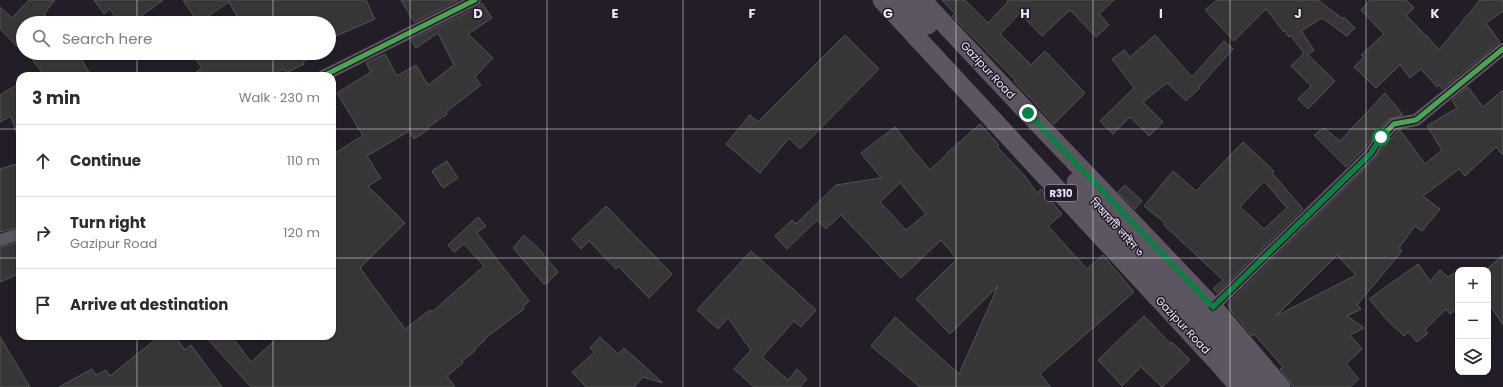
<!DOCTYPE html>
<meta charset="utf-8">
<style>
body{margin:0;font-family:Poppins,"Noto Sans Bengali",sans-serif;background:#f2f2f3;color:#2b2b33}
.controls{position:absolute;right:12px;bottom:12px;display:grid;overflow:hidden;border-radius:8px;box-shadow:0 1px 3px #0004}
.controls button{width:36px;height:36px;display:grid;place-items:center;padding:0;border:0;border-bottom:1px solid #e1e1e2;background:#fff;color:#2b2b33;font:20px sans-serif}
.stop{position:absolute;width:12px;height:12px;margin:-9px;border:3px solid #0b8043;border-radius:50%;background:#fff}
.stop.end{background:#0b8043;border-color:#fff;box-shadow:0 1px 4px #0008}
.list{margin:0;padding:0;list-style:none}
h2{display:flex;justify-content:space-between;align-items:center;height:52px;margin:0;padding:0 16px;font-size:17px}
h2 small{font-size:13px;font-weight:400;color:#7c7c81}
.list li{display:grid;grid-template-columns:26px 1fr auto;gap:12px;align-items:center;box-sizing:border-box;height:72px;padding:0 16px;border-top:1px solid #e1e1e2}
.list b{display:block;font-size:15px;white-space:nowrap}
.list p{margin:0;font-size:13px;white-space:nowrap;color:#7c7c81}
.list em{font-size:13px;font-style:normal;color:#7c7c81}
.icon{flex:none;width:22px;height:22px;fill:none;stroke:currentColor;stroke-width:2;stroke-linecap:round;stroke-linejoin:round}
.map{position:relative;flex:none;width:1503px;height:387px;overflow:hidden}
.search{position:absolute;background:#fff;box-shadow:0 1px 3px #0004;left:16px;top:16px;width:320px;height:44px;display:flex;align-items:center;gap:10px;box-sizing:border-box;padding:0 14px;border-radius:22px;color:#7c7c81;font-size:15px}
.panel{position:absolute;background:#fff;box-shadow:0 1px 3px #0004;left:16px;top:72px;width:320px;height:268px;border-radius:12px}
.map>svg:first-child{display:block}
.building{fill:#373636;stroke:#555453;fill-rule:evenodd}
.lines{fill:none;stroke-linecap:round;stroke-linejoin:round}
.minor{stroke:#59555c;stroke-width:12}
.primary{stroke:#5b565f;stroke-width:19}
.cycleway-casing{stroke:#24182d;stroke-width:8}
.cycleway{stroke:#4ca352;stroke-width:5}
.route{stroke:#0b8043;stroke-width:5}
.grid{fill:none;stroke:#efe7f5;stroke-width:1;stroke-opacity:0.55}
.labels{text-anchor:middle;stroke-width:3;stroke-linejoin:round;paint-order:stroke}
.shield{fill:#24182d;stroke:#b2a9b9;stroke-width:1}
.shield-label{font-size:10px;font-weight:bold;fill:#efe7f5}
.street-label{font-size:11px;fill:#efe7f5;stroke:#24182d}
.grid-label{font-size:13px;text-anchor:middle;font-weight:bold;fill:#efe7f5;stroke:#24182d;stroke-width:3;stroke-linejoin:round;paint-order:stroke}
</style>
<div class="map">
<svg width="1503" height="387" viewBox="0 0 1503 387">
<rect width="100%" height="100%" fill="#231d28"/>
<path class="building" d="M29 0H55L44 14 54 23H23V52L0 29V7L12 18Z
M94 0H163L132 23H119L110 9 104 14Z
M183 0H366L375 19 329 39V23H241L229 2 198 23Z
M401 0H458L414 22Z
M942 0H965L988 23 1008 2 1007 0H1114L1099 14 1109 25 1096 37 1070 10 1042 36 1020 13 1000 34 1031 65 1045 51 1085 93 1054 124 1014 81 1015 80 952 16 955 14Z
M1217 0H1318L1343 19 1344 17 1355 28 1347 36 1322 18 1301 31 1314 50 1308 55 1335 81 1308 109 1298 99 1311 86 1291 66 1304 53 1291 36 1289 37 1285 31 1284 32 1266 9 1234 41 1205 10Z
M1370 0H1406L1414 8 1406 15 1426 36H1427L1439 50 1480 0H1503V11L1486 23 1500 42 1442 89 1439 85 1437 87 1421 69 1410 78 1400 65 1376 88 1354 67 1364 57 1361 55 1384 34 1361 10Z
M482 3 492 18 468 34 493 58 475 77 481 85 446 112 447 114 428 127 429 129 414 139 409 131 367 156 381 178 368 186 405 223 360 268 405 329 430 310 432 312 484 266 464 244 454 252 448 245 478 217 486 226 477 233 529 301 523 307 524 309 484 339 485 340 474 350 475 351 462 361 463 363 447 376 455 387H251L205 336H231L251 362 280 336H332V155L362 136V134L337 93 371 72 366 63 385 54 397 76 416 65 428 85 454 65 438 33 416 48 411 40 478 7Z
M845 35 879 69 800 149 789 138 760 173 726 144 750 115 758 122Z
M1155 35 1192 77 1224 41 1233 49 1199 87 1200 88 1186 101 1167 83 1143 102 1163 122 1149 136 1130 117 1113 134 1100 121 1134 88 1112 59 1124 50 1130 57Z
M27 53H78L91 76H45Z
M191 53H320L303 62 304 64 286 73 284 69 271 76H190L202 68Z
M20 83V135H17L11 116 0 122V95Z
M1468 87 1483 107 1503 90V155L1496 147 1465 176 1459 169 1423 196 1440 209 1422 231 1415 226 1399 248 1402 251 1357 305 1361 309 1347 316 1364 328 1350 335 1362 349 1346 364 1359 379 1350 387H1293L1289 380 1280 369 1283 367 1254 334 1252 336 1228 307 1229 306 1227 304 1376 158 1387 142 1398 131 1400 130 1425 164 1442 150 1427 126 1457 108 1452 100ZM1337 255 1356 275 1276 316Z
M1385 93 1403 115 1389 119 1376 132 1365 148 1346 167 1314 135 1324 128 1340 141Z
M980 124 999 145 997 147 1025 176 1037 193 1041 189 1062 214 1048 226 1087 269 1103 255 1134 292 1040 374 1051 387H920L871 346 895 317 959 374 998 286 950 334 916 299 957 259 941 240 901 278 841 215 826 229 817 220 787 249 775 236 792 220 796 224 836 185 881 178 861 153 895 127 913 150 930 170 948 153H947ZM900 183 926 214 906 230 880 202Z
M1243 142 1274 171 1272 173 1303 209 1217 293 1213 289 1223 280 1164 225 1165 223 1144 206 1173 171 1196 191ZM1264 181 1287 208 1264 229 1240 207Z
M447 161 458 178 443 188 432 171Z
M20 163V227L0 232V169Z
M1125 185 1142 201 1135 209 1118 192Z
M606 206 672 274 649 298 618 266 616 269 589 241 581 249 572 239Z
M524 235 543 253V254L558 272 546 284 545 283 544 284 513 248Z
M20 242V273L0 282V247Z
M751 251 816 310 801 327 794 321 762 357 788 380 797 369 807 379 800 387H754L734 369 751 350 728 318 718 329 697 310Z
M1503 255V325L1488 302V268Z
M1418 264 1430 281 1440 270 1448 277 1458 271V308L1450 314 1446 309 1425 330 1428 333 1417 342 1408 332 1404 336 1388 321 1369 299Z
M1144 316 1171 344 1172 342 1190 360 1162 387 1141 367 1122 386 1098 360Z
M160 336H175L185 350 191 345 222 387H59L92 369 96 375 106 370 110 376Z
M0 337 30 387H0Z
M600 337 618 354 624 348 663 383 643 377 634 387H586L572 372 595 352 590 348Z"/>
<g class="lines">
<path class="minor" d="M323 76 475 0
M0 240 20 234
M1213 307 1356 168 1371 153 1381 137 1394 124 1416 120 1503 49"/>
<path class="primary" d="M882 0 1221 366 1239 387
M904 0 928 25
M922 0 1028 113 1213 307 1281 387
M1076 182 1259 387"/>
<defs>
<path id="cycleway" d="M323 76 475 0
M1213 307 1356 168 1371 153 1381 137 1394 124 1416 120 1503 49"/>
</defs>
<use href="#cycleway" class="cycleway-casing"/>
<use href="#cycleway" class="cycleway"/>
</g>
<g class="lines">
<path class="route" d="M1028 113 1213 307 1356 168 1371 153 1381 137"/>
</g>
<path class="grid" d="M137 0V23M273 0V23M410 0V387M547 0V387M683 0V387M820 0V387M956 0V387M1093 0V387M1230 0V387M1366 0V387M137 53V76M273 53V76M0 129H20M332 129H1503M0 258H20M332 258H1503M137 336V387M273 336V387"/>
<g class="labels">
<rect class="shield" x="1045" y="185" width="32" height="16" rx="3"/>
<g class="shield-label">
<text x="1061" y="197">R310</text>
</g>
<g class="street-label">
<text transform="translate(988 70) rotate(47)" y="4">Gazipur Road</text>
<text transform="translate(1117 227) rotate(48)" y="4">বিআরটি লাইন ৩</text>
<text transform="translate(1183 325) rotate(47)" y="4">Gazipur Road</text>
</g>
</g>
<g class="grid-label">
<text x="478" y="18">D</text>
<text x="615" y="18">E</text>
<text x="752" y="18">F</text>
<text x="888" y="18">G</text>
<text x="1025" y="18">H</text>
<text x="1161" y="18">I</text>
<text x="1298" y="18">J</text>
<text x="1435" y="18">K</text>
</g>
</svg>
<div class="controls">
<button>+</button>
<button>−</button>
<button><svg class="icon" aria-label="layers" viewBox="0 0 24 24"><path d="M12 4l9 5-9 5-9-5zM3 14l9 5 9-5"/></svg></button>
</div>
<div class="stop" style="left:1381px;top:137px"></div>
<div class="stop end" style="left:1028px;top:113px"></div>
<div class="search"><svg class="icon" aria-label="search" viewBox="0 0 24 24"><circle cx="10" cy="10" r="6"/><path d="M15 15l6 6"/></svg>Search here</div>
<section class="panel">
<h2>3 min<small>Walk · 230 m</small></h2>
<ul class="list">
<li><svg class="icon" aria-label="ahead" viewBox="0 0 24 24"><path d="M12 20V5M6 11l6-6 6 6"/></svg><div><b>Continue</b></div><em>110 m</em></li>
<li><svg class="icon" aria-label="right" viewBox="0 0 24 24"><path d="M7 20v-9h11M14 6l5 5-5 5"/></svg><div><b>Turn right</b><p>Gazipur Road</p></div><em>120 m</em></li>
<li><svg class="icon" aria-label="arrive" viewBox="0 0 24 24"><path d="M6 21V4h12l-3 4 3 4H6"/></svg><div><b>Arrive at destination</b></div></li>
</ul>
</section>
</div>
